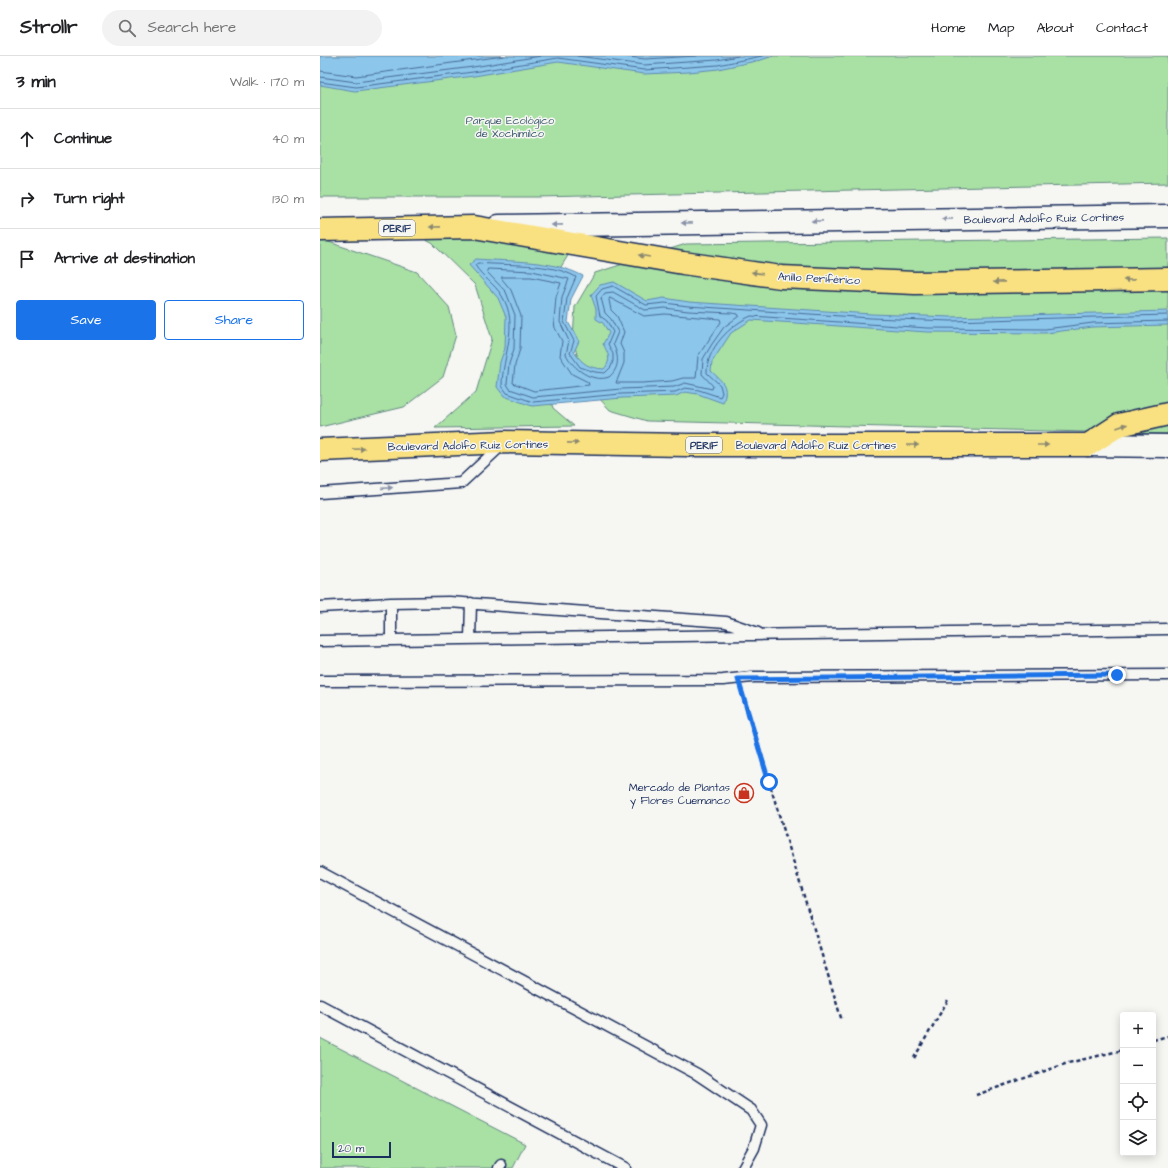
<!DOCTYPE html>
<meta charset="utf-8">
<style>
body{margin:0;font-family:"Architects Daughter",sans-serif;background:#f2f2f2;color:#202124}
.controls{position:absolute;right:12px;bottom:12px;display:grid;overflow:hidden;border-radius:4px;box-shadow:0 2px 10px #0003}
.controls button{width:36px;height:36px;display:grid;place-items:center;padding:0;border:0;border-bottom:1px solid #e0e0e0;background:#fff;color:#202124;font:20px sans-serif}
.scale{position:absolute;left:12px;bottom:10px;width:59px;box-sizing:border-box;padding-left:4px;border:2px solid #1b2f5e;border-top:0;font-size:11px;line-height:14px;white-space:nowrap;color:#1b2f5e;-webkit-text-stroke:3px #f6f6f2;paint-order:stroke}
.stop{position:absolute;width:12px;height:12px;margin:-9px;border:3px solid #1a73e8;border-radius:50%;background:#fff}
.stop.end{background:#1a73e8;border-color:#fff;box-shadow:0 1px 4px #0008}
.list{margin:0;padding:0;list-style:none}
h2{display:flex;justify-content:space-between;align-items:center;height:52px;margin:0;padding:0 16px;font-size:17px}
h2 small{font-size:13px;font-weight:400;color:#757577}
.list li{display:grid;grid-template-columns:26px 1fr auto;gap:12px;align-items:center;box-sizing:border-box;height:60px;padding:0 16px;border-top:1px solid #e0e0e0}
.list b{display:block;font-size:15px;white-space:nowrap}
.list em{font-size:13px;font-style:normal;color:#757577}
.actions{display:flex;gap:8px;padding:12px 16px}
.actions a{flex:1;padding:9px 0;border:1px solid #1a73e8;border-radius:4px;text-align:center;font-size:14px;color:#1a73e8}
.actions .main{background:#1a73e8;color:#fff}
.icon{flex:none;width:22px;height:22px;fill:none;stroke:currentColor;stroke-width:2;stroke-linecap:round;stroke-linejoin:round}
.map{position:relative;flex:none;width:848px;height:1112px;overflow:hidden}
header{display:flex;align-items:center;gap:24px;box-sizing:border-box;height:56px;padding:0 20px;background:#fff;border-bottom:1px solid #e0e0e0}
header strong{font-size:19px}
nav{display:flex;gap:22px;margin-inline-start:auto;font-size:14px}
.search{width:280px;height:36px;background:#f2f2f2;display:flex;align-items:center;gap:10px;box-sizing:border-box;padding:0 14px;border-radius:22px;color:#757577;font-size:15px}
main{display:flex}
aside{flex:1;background:#fff}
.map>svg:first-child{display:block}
.green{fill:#a9e0a4;stroke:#628881}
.water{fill:#8cc6eb;stroke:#5f8ab3}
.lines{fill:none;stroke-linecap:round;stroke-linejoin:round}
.shore{stroke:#486b96;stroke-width:1}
.lane-casing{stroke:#1b2f5e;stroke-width:13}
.secondary-casing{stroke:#1b2f5e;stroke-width:25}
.highway-casing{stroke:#1b2f5e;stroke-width:25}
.path{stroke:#1b2f5e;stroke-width:2.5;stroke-dasharray:4 3;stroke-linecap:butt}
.lane{stroke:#f6f6f2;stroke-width:10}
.secondary{stroke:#f6f6f2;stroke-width:22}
.highway{stroke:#f9e181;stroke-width:22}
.oneway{fill:#8892a8}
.oneway2{fill:#8a8870}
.route{stroke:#1a73e8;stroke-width:5}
.labels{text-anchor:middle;stroke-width:3;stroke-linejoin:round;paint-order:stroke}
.shield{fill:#f6f6f2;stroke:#5d6b8a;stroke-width:1}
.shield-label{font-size:10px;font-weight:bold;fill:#1b2f5e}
.park-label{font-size:11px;fill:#3e5b70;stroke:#f6f6f2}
.street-label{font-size:11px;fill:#1b2f5e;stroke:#f6f6f2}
.poi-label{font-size:11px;fill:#1b2f5e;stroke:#f6f6f2;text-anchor:end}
</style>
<header>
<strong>Strollr</strong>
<div class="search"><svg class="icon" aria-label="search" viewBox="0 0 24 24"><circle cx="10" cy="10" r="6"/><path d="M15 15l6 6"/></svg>Search here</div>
<nav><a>Home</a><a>Map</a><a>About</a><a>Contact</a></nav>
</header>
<main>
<aside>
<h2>3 min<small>Walk · 170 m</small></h2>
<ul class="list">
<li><svg class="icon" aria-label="ahead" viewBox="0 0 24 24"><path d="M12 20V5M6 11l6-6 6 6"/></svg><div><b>Continue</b></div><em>40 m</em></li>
<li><svg class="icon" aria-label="right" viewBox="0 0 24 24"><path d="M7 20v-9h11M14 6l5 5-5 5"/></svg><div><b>Turn right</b></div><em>130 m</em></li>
<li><svg class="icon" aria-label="arrive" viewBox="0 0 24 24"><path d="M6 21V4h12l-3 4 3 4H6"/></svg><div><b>Arrive at destination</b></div></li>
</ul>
<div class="actions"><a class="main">Save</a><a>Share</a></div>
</aside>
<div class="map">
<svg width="848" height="1112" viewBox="0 0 848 1112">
<rect width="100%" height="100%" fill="#f6f6f2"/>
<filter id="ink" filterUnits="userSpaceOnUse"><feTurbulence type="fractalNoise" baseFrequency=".025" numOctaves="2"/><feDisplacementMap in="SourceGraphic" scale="8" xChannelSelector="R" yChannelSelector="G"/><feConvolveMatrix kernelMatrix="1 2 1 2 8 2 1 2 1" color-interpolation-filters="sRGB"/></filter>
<g filter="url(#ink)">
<path class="green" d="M0 0H848V127L218 141H0Z
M295 169 254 190 219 246 216 302 233 352 254 370 115 372 156 336 172 283 155 229 112 187 83 173Z
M848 182V378L327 365 290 354 264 326 253 283 255 251 275 217 366 188Z
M0 183 97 216 129 251 136 279 123 321 84 351 0 371Z
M0 982 205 1088 193 1112H0Z"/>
<path class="water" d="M0 0H453L441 4 398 13 369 16 324 18 238 6 154 20 35 35 0 29Z
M156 203C192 206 231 203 263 220L251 243 248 266 259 285 254 296C263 308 268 312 284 313 292 304 288 297 283 288L289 277 283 267 276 263V253L271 239 280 229 294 226 327 245 344 242 369 246 551 258 631 261 848 255V269L773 271 726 277 607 276 431 264 411 277 392 306 391 315C403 326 409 330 403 347L378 338 365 336 356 340 302 342 212 350 184 340 177 331 180 306 185 292 186 261 178 242 149 209Z"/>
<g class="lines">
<path class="shore" d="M257 0 324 9 397 4 418 0
M301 0 325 3 377 0
M0 15 36 20 184 0
M0 21 36 26 153 11 221 0
M0 26 36 31 153 16 238 2 324 14 398 9 442 0
M168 213 212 215 249 223 242 241 240 266 249 285 246 298C253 313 272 327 289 321 300 312 299 300 293 288L298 276 291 263 285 257 281 242 285 237 293 236 325 254 345 252 368 255 411 257 418 258 419 260 404 271 392 288 383 303 382 318 393 330 392 333 365 327 354 331 301 333 213 341 190 333 187 328 189 308 194 293 195 259 186 236 167 216Z
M182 221H211L241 227 236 241 234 265 235 272 242 285 240 300 252 318 268 326 269 329 214 335 193 327 195 309 200 293 201 260 191 234 182 223Z
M290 242 324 260 345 258 400 263 401 266 378 300 376 322H363L352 325 322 327H296L304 307V297L300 288 304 276 297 260 291 254 289 244Z
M848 259 631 265 551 262 368 250 345 247 326 249 293 230 282 233 276 240 280 260 287 265 293 276 288 288 293 298V305L291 311 285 317 275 316 260 311 250 297 254 285 244 266 247 242 256 221C230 206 188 210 158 207L155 209C162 221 175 228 182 240 200 269 182 300 182 330L187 337 213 346 301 338 355 336 365 332 379 334 400 341 402 337 400 329 387 317C386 293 410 269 431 260L607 272 725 273 773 267 848 265"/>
<defs>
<path id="lane" d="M0 437 141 427 183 388
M0 551 71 547 129 546 406 566 438 577
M150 583 151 547
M71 584V547
M0 585 848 573
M0 625 403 624 432 621 848 619
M0 816 377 1018 431 1054 441 1069 434 1092 423 1112
M0 949 305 1112
M179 1112 181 1109"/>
<path id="secondary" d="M179 170 848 160
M768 389 848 390"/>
<path id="highway" d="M0 174 154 171 363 207 461 221 595 227 848 223
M0 394 185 386 367 389H768L799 369 848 358"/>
</defs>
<use href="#lane" class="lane-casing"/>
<use href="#secondary" class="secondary-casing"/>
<use href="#highway" class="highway-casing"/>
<path class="path" d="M422 637 522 965
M833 984 848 980
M594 1002 628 944
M656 1039 748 1007 803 994"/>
<use href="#lane" class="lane"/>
<use href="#secondary" class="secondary"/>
<use href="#highway" class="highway"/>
</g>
<defs><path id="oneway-solid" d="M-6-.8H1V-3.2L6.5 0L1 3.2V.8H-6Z"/></defs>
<g class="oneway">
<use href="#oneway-solid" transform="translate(627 163) rotate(179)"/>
<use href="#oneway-solid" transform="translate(497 165) rotate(179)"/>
<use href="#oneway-solid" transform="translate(367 167) rotate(179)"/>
<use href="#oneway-solid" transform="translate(237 169) rotate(179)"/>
<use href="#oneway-solid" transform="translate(67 432) rotate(-4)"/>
</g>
<g class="oneway2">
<use href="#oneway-solid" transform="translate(115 171) rotate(179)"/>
<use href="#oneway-solid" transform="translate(324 200) rotate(-170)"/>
<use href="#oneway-solid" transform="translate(437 217) rotate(-172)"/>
<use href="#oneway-solid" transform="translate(809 224) rotate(179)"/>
<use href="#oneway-solid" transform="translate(679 226) rotate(179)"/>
<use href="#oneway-solid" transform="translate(802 370) rotate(-19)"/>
<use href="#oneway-solid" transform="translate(253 387) rotate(1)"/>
<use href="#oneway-solid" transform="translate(593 389)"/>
<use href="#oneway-solid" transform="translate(723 389)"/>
<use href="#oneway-solid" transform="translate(39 393) rotate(-3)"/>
</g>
</g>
<g class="lines" filter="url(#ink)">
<path class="route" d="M449 726 418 623 797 619"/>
</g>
<defs>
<symbol id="shop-ring" viewBox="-11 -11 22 22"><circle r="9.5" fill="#f6f6f2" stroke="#c8321e" stroke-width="1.5"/><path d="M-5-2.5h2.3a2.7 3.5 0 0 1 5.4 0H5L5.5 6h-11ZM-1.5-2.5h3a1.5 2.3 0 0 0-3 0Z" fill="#c8321e"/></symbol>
</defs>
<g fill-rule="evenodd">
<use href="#shop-ring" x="413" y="726" width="22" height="22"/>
</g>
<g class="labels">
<g class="shield">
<rect x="59" y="164" width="36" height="16" rx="3"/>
<rect x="366" y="381" width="36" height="16" rx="3"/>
</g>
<g class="shield-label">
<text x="77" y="176">PERIF</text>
<text x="384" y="393">PERIF</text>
</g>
<g class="park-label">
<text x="190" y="68">Parque Ecológico<tspan x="190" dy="13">de Xochimilco</tspan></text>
</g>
<g class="street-label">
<text transform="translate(724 162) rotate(-1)" y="4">Boulevard Adolfo Ruiz Cortines</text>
<text transform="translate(499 222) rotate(3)" y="4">Anillo Periférico</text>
<text transform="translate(148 389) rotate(-1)" y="4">Boulevard Adolfo Ruiz Cortines</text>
<text x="496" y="393">Boulevard Adolfo Ruiz Cortines</text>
</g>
<g class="poi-label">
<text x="410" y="735">Mercado de Plantas<tspan x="410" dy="13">y Flores Cuemanco</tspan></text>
</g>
</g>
</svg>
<div class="controls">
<button>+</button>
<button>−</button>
<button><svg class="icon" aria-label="locate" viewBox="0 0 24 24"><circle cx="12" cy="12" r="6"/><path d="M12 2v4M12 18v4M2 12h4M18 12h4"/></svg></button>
<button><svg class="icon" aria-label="layers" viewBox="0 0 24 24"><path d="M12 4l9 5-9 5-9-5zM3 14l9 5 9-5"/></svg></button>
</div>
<div class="scale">20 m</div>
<div class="stop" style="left:449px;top:726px"></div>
<div class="stop end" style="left:797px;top:619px"></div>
</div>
</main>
